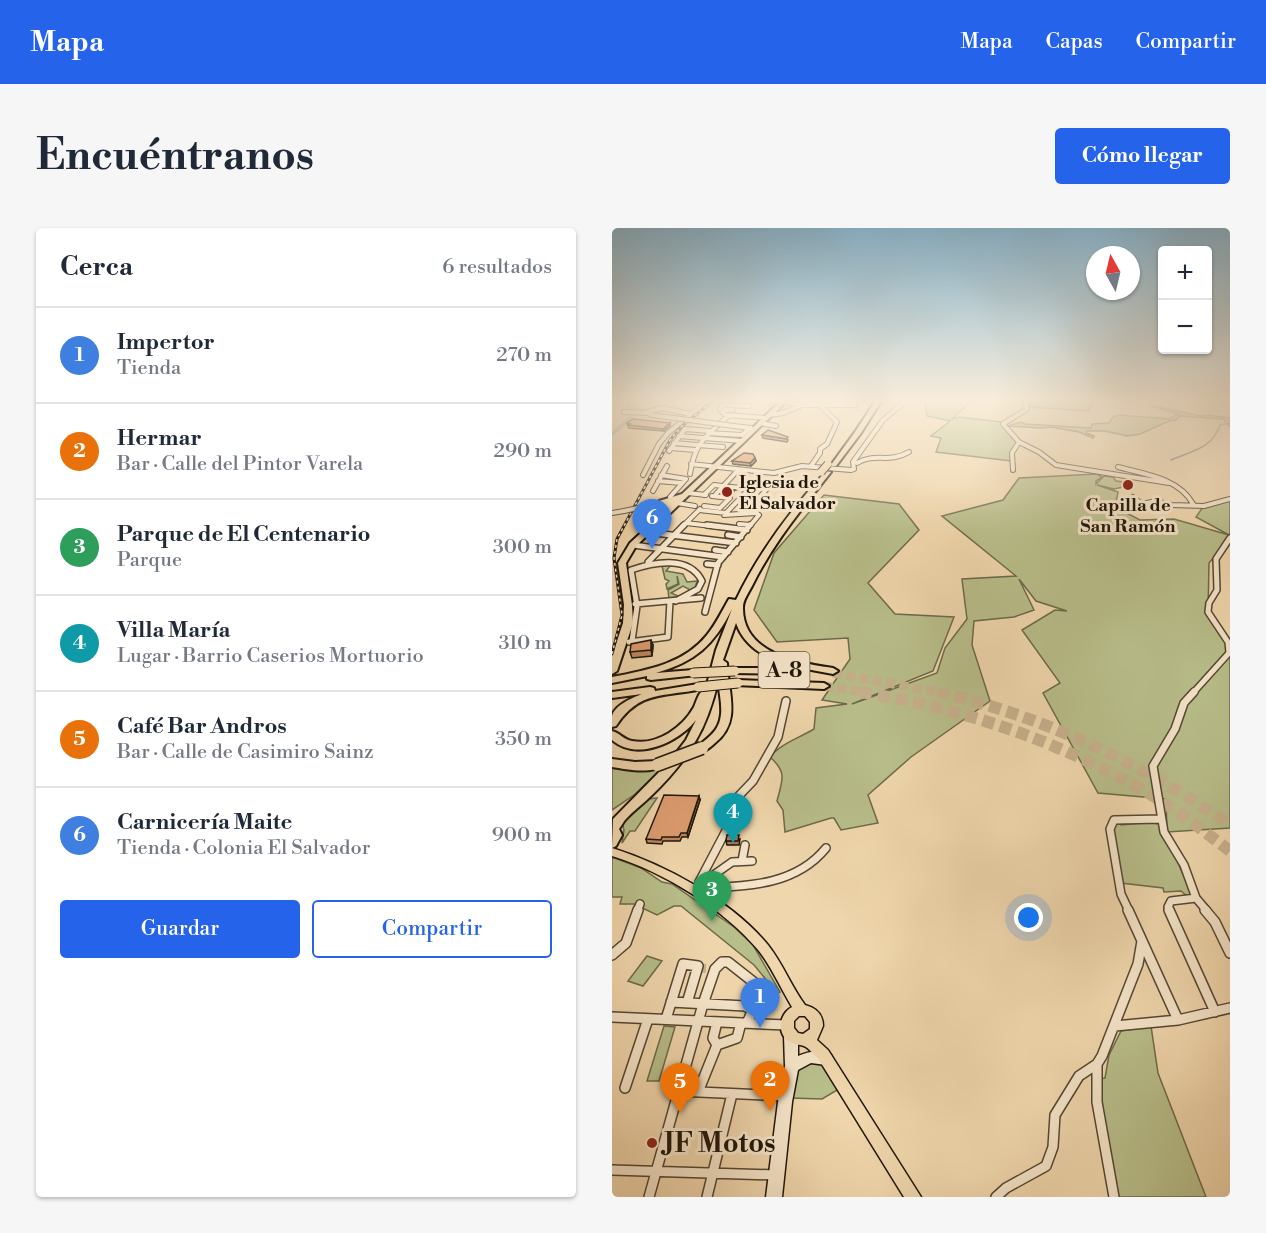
<!DOCTYPE html>
<html lang="es">
<meta charset="utf-8">
<style>
body{margin:0;font-family:"Libre Bodoni",serif;background:#f6f6f7;color:#1f2937}
.controls{position:absolute;right:18px;top:18px;display:grid;overflow:hidden;border-radius:6px;box-shadow:0 2px 4px #0004}
.controls button{width:54px;height:54px;display:grid;place-items:center;padding:0;border:0;border-bottom:2px solid #e0e1e3;background:#fff;color:#1f2937;font:30px sans-serif}
.compass{position:absolute;left:474px;top:18px;width:54px;height:54px;border-radius:50%;background:#fff;box-shadow:0 2px 4px #0004;rotate:352deg}
.you{position:absolute;left:417px;top:690px;width:21px;height:21px;margin:-15px;border:4px solid #fff;border-radius:50%;background:#1a73e8;box-shadow:0 0 0 9px #1a73e833}
.badge{display:grid;place-items:center;width:39px;height:39px;border-radius:50%;background:#2563eb;color:#fff;font-size:20px;font-weight:700}
.pin{position:absolute;translate:-50% -50px;filter:drop-shadow(0 2px 3px #0008)}
.pin::after{content:'';position:absolute;top:32px;width:21px;height:18px;background:inherit;clip-path:polygon(0 0,100% 0,50% 100%)}
.list{margin:0;padding:0;list-style:none}
h2{display:flex;justify-content:space-between;align-items:center;height:78px;margin:0;padding:0 24px;font-size:26px}
h2 small{font-size:20px;font-weight:400;color:#747a83}
.list li{display:grid;grid-template-columns:39px 1fr auto;gap:18px;align-items:center;box-sizing:border-box;height:96px;padding:0 24px;border-top:2px solid #e0e1e3}
.list b{display:block;font-size:22px;white-space:nowrap}
.list p{margin:0;font-size:20px;white-space:nowrap;color:#747a83}
.list em{font-size:20px;font-style:normal;color:#747a83}
.actions{display:flex;gap:12px;padding:18px 24px}
.actions a{flex:1;padding:14px 0;border:2px solid #2563eb;border-radius:6px;text-align:center;font-size:21px;color:#2563eb}
.actions .main{background:#2563eb;color:#fff}
.map{position:relative;flex:none;width:618px;height:969px;overflow:hidden;border-radius:6px}
header{display:flex;align-items:center;gap:36px;box-sizing:border-box;height:84px;padding:0 30px;background:#2563eb;color:#fff}
header strong{font-size:28px}
nav{display:flex;gap:33px;margin-inline-start:auto;font-size:21px}
.intro{display:flex;align-items:center;justify-content:space-between;box-sizing:border-box;height:144px;padding:0 36px}
h1{margin:0;font-size:42px}
.button{padding:15px 27px;border-radius:6px;background:#2563eb;color:#fff;font-size:21px;font-weight:700}
main{display:flex;gap:36px;padding:0 36px}
aside{flex:1;background:#fff;border-radius:6px;box-shadow:0 2px 4px #0004}
.map>svg:first-child{display:block}
.green{fill:#b8be8a;stroke:#6c6a4a;stroke-width:1.5}
.lines{fill:none;stroke-linecap:round;stroke-linejoin:round}
.stream{stroke:#69786c;stroke-width:1.5}
.canal{stroke:#9ab9ac;stroke-width:4}
.street-tunnel{stroke:#c6b08c;stroke-width:9;stroke-dasharray:9 4.5;stroke-linecap:butt}
.highway-tunnel-far1{stroke:#c6b08c;stroke-width:9;stroke-dasharray:9 4.5;stroke-linecap:butt}
.highway-tunnel{stroke:#c6b08c;stroke-width:12;stroke-dasharray:12 6;stroke-linecap:butt}
.street-far3-casing{stroke:#534633;stroke-width:6}
.street-far2-casing{stroke:#534633;stroke-width:8}
.street-far1-casing{stroke:#534633;stroke-width:10}
.street-casing{stroke:#534633;stroke-width:12}
.secondary-casing{stroke:#1f160b;stroke-width:3}
.primary-casing{stroke:#1f160b;stroke-width:3}
.highway-casing{stroke:#1f160b;stroke-width:4}
.street-far3{stroke:#f5e4c9;stroke-width:4}
.street-far2{stroke:#f5e4c9;stroke-width:5}
.street-far1{stroke:#f5e4c9;stroke-width:7}
.street{stroke:#f5e4c9;stroke-width:9}
.secondary{fill:#f5e4c9;fill-rule:evenodd}
.primary{fill:#f0d6ac;fill-rule:evenodd}
.highway{fill:#f0d6ac;fill-rule:evenodd}
.rail-casing{stroke:#1f160b;stroke-width:3}
.rail{stroke:#f5e4c9;stroke-width:1.5;stroke-dasharray:3;stroke-linecap:butt}
.street-bridge-casing{stroke:#534633;stroke-width:6;stroke-linecap:butt}
.highway-bridge-far2-casing{stroke:#1f160b;stroke-width:9;stroke-linecap:butt}
.highway-bridge-far1-casing{stroke:#1f160b;stroke-width:11;stroke-linecap:butt}
.highway-bridge-casing{stroke:#1f160b;stroke-width:15;stroke-linecap:butt}
.street-bridge{stroke:#f5e4c9;stroke-width:4}
.highway-bridge-far2{stroke:#f0d6ac;stroke-width:7}
.highway-bridge-far1{stroke:#f0d6ac;stroke-width:9}
.highway-bridge{stroke:#f0d6ac;stroke-width:12}
.wall{fill:#be8660;stroke:#1f160b;stroke-width:1.5}
.shaded-wall{fill:#9b6d4e;stroke:#1f160b;stroke-width:1.5}
.building{fill:#dd9c70;stroke:#1f160b;stroke-width:1.5}
.poi-dot{fill:#8f2418;stroke:#f5e4c9;stroke-width:2}
.labels{text-anchor:middle;stroke-width:6;stroke-linejoin:round;paint-order:stroke}
.far-poi-label{font-size:18px;font-weight:bold;fill:#1f160b;stroke:#f5e4c9;text-anchor:start}
.shield{fill:#f5e4c9;stroke:#5f5444;stroke-width:1.5}
.shield-label{font-size:21px;font-weight:bold;fill:#1f160b}
.near-poi-label{font-size:27px;font-weight:bold;fill:#1f160b;stroke:#f5e4c9;text-anchor:start}
</style>
<header>
<strong>Mapa</strong>
<nav><a>Mapa</a><a>Capas</a><a>Compartir</a></nav>
</header>
<div class="intro"><h1>Encuéntranos</h1><a class="button">Cómo llegar</a></div>
<main>
<aside>
<h2>Cerca<small>6 resultados</small></h2>
<ul class="list">
<li><span class="badge" style="background:#3f7fe0">1</span><div><b>Impertor</b><p>Tienda</p></div><em>270 m</em></li>
<li><span class="badge" style="background:#e8710a">2</span><div><b>Hermar</b><p>Bar · Calle del Pintor Varela</p></div><em>290 m</em></li>
<li><span class="badge" style="background:#2e9e5b">3</span><div><b>Parque de El Centenario</b><p>Parque</p></div><em>300 m</em></li>
<li><span class="badge" style="background:#0f9aa8">4</span><div><b>Villa María</b><p>Lugar · Barrio Caserios Mortuorio</p></div><em>310 m</em></li>
<li><span class="badge" style="background:#e8710a">5</span><div><b>Café Bar Andros</b><p>Bar · Calle de Casimiro Sainz</p></div><em>350 m</em></li>
<li><span class="badge" style="background:#3f7fe0">6</span><div><b>Carnicería Maite</b><p>Tienda · Colonia El Salvador</p></div><em>900 m</em></li>
</ul>
<div class="actions"><a class="main">Guardar</a><a>Compartir</a></div>
</aside>
<div class="map">
<svg width="618" height="969" viewBox="0 0 618 969">
<rect width="100%" height="100%" fill="#f0d6ac"/>
<filter id="stains"><feTurbulence type="fractalNoise" baseFrequency=".00333" numOctaves="4"/><feColorMatrix values="0 0 0 0 .2 0 0 0 0 .09 0 0 0 0 .02 0 0 0 .5 -.17"/></filter>
<radialGradient id="worn" r=".72"><stop offset=".6" stop-color="#630" stop-opacity="0"/><stop offset="1" stop-color="#630" stop-opacity=".3"/></radialGradient>
<path class="green" d="M313 172H360L340 191 347 189 389 194 405 214 399 233 324 224 329 210 319 208 338 193 315 188Z
M423 172H481L477 183 416 179Z
M536 177 590 188 596 187 618 190V199L612 191 568 188 564 192 557 193 528 206 515 208 493 203H474V205L482 208 481 210 467 204 439 199 430 200 395 198 409 194 413 196 479 200 480 196 497 195 501 189 507 187 557 191 566 186Z
M485 246 490 249 484 253V256L492 248 501 249 504 253 512 254 511 259 502 261 485 257 506 264 503 279 528 292 562 291 617 307 584 289 591 279 618 272V310L597 335 596 384 618 412V600L555 604 554 571 486 565 431 465 448 455 410 402 443 382 455 383 424 373 407 351 422 382 402 389 362 393 360 417 378 473 299 529 256 567 266 595 229 602 222 590H219L173 604 171 582 165 573C170 552 176 545 158 529 168 516 187 510 202 501L204 480 235 476 210 472 238 431 236 410 165 414 142 382 162 325 212 267 287 276 307 302 256 355 283 386 342 389 321 443 240 476 325 445 333 420 355 391 350 351 404 348 330 288 391 272 407 250Z
M54 337 62 338H58L54 343 71 346 75 354 85 353 86 350 83 360 78 362 71 358 59 365 66 368 70 367 57 371 56 362 67 356 65 348 66 356 55 361 54 356 57 353 53 351 50 338Z
M0 539 18 542 52 539 22 567 0 582Z
M45 570 23 603H18L10 615 12 602 10 594 36 571Z
M530 593 547 596 549 607 563 628 580 667 575 668 569 663 552 664 551 660 509 655 501 613 502 596 507 594 509 597 529 595Z
M0 629 29 640 50 654 60 656 122 699 141 717 168 764 165 765 142 737 69 678H62L45 687 22 676H8L10 669H0Z
M35 728 50 733 31 758 16 753Z
M52 798 63 799 47 853H35Z
M539 798 546 845 594 969H505L486 851 493 850 497 827 509 803Z
M193 833 212 836 227 861 210 871 179 870 184 843Z"/>
<g class="lines">
<path class="stream" d="M559 232C581 222 599 222 608 197L618 195"/>
<path class="canal" d="M16 172V179L25 180
M0 206 19 189 27 174 31 172"/>
<path class="street-tunnel" d="M85 740 103 741"/>
<path class="highway-tunnel-far1" d="M221 445 331 465
M212 458 257 465"/>
<path class="highway-tunnel" d="M248 464C345 479 438 510 524 558 557 576 588 600 618 623
M325 464C432 488 528 535 618 597"/>
<defs>
<path id="street-far3" d="M162 172 189 177H243
M418 172 413 174 415 181 391 196 407 214 427 224 444 237 557 255
M110 177 108 181 113 187 154 190
M110 177 137 178
M109 182H121
M12 184 35 185
M157 187 171 185 188 178
M62 190 39 187 35 184 50 180 78 186
M148 195 164 198
M122 198 139 200
M96 205 130 207 138 200
M67 208 91 210
M92 210 130 213
M62 215 85 217
M86 217 111 219
M59 220 83 222
M57 223 73 201 98 203
M245 235C264 224 276 236 297 224
M79 236 162 245 190 238 239 242 242 241 241 234 271 192 295 172
M199 238 208 225V221L215 216 225 194 208 177
M506 239C532 246 567 250 581 276
M401 242 400 225 407 214
M78 246C83 213 94 209 117 187
M31 247 47 216 56 205 96 172
M49 247 74 251 58 269
M46 253 69 255
M41 263 55 238
M76 265 94 267
M104 266 127 241
M92 267 102 257 137 261
M521 269 530 276
M128 271 147 287 137 299
M65 275 83 278
M92 278 108 280 118 270 100 268
M139 279 154 262
M26 280 51 277
M512 280 544 273 559 277 592 278 618 271
M87 282 114 285 137 261
M0 285 12 283
M112 287 144 285
M74 295 108 299
M127 296 139 297
M70 299 88 281"/>
<path id="street-far2" d="M95 297 135 302
M35 304 124 315
M116 307 129 309
M21 317 111 329
M103 322 116 324
M95 336 106 337
M36 337V334L72 297
M23 376 89 370
M93 384 106 335 138 297
M20 413 25 378 19 342C42 334 77 327 90 353L86 361 64 373
M17 414 56 409 58 373
M581 465 617 425 616 414 596 384 597 375 605 362 604 331 618 310"/>
<path id="street-far1" d="M582 464 572 475 563 501 541 538 552 604 572 637 584 670 595 683
M130 633 133 617
M87 654 118 595 120 575 141 553 166 509 174 473
M89 656 120 634 140 633
M94 660C137 658 184 657 214 620
M25 683 28 676
M517 683 509 666 498 601 502 592 549 591
M558 683 556 679 559 673 584 670"/>
<path id="street" d="M516 682 566 792
M557 682 603 784
M593 682 603 694 618 725
M0 727 14 715 26 682
M59 774 133 778 142 783
M0 789 174 797
M54 791 71 736 86 738 75 775
M105 794 101 810 105 817
M503 798 566 792 618 780
M105 817 125 810 129 795
M485 836V874L502 969
M13 860 36 791
M66 863 174 868
M86 864 105 817
M0 942 164 947
M37 969 91 776 103 741 110 734H116L158 767 140 784 135 795
M95 969 120 866
M384 969 394 960 434 938 441 919 443 887 467 848 485 836 490 828 526 736 530 713"/>
<path id="secondary" d="M179 802 184 804 186 808V828C197 823 207 822 219 827L221 831 219 835 214 837 199 835 186 842 180 874 170 969H154L166 874 173 838 172 808 174 804Z"/>
<path id="primary" d="M0 620C54 637 120 673 156 717 171 736 179 758 193 777 204 780 211 786 211 798L205 812 216 822 309 969H292L206 830C202 827 197 820 192 818 187 816 183 817 178 814 164 806 167 786 180 779 169 761 160 740 147 723 112 681 52 644 0 628ZM187 788H193L198 794V801L191 806 186 805 182 800V793Z"/>
<path id="highway" d="M170 172H176L24 318 14 335 20 377 21 395 5 443 0 446V428L11 395 12 377 6 335 18 315 56 280 47 277V273L70 266Z
M264 172H270L249 205 224 238H220L219 237 243 204Z
M214 243 219 244C190 281 161 315 140 358 137 364 131 372 131 379 130 425 185 435 221 440L226 443 221 446 194 441 193 445 190 446 120 445 118 443 120 441 123 440H188C160 433 134 423 124 395L111 432 115 435C116 465 130 493 103 515 97 520 94 524 86 523L84 520C89 515 94 512 99 507 115 492 108 472 106 453 95 502 76 532 40 567 31 576 21 583 13 592L7 601 10 607 4 618 0 620 1 591 58 533 74 512 84 492C67 514 25 534 0 512V503C8 505 12 512 20 513 45 518 71 499 82 479 85 472 87 463 94 460L104 422 120 381C102 417 83 434 44 445L81 442 86 445 85 447 39 452 35 451V448L0 455V449C35 442 72 436 95 407 104 396 110 383 117 371L124 372C147 324 178 283 214 243Z
M126 452 212 455 217 458 212 461 122 457 121 455Z
M86 456 91 459 90 461C53 469 27 462 4 498L0 499C0 496 0 492 0 488 3 477 20 470 30 466L0 470V464L38 459 42 460 43 463Z
M0 531 23 534 45 533 51 537C39 547 14 541 0 539Z"/>
</defs>
<use href="#street-far3" class="street-far3-casing"/>
<use href="#street-far2" class="street-far2-casing"/>
<use href="#street-far1" class="street-far1-casing"/>
<use href="#street" class="street-casing"/>
<use href="#secondary" class="secondary-casing"/>
<use href="#primary" class="primary-casing"/>
<use href="#highway" class="highway-casing"/>
<use href="#street-far3" class="street-far3"/>
<use href="#street-far2" class="street-far2"/>
<use href="#street-far1" class="street-far1"/>
<use href="#street" class="street"/>
<use href="#secondary" class="secondary"/>
<use href="#primary" class="primary"/>
<use href="#highway" class="highway"/>
<defs>
<path id="rail" d="M0 426 10 387 2 330 5 311 58 212 70 198 102 172"/>
</defs>
<use href="#rail" class="rail-casing"/>
<use href="#rail" class="rail"/>
<defs>
<path id="street-bridge" d="M62 190 122 198
M12 283 26 280"/>
<path id="highway-bridge-far2" d="M209 244 216 236"/>
<path id="highway-bridge-far1" d="M81 445 123 443
M86 459 126 455"/>
<path id="highway-bridge" d="M45 537 90 520"/>
</defs>
<use href="#street-bridge" class="street-bridge-casing"/>
<use href="#highway-bridge-far2" class="highway-bridge-far2-casing"/>
<use href="#highway-bridge-far1" class="highway-bridge-far1-casing"/>
<use href="#highway-bridge" class="highway-bridge-casing"/>
<use href="#street-bridge" class="street-bridge"/>
<use href="#highway-bridge-far2" class="highway-bridge-far2"/>
<use href="#highway-bridge-far1" class="highway-bridge-far1"/>
<use href="#highway-bridge" class="highway-bridge"/>
</g>
<path class="wall" d="M15 195H58V198L52 203 17 200Z
M150 207 175 211 176 212 175 214 151 210Z
M143 230 144 233 139 238 121 236 120 233Z
M41 417 40 428 20 430 18 424Z
M88 572 76 609H70L68 613H51L50 616 35 615 34 611Z
M128 611 127 617H115L114 613Z"/>
<path class="shaded-wall" d="M58 195V198L52 203 51 201Z
M143 230 144 233 139 238 138 235Z
M39 412 41 417 40 428 39 422Z
M87 568 88 572 76 609 75 605Z"/>
<path class="building" d="M21 191 58 195 51 201 16 197 18 196 15 195Z
M156 202 176 209 175 211 150 207Z
M132 225 141 226 143 230 138 235 120 233Z
M113 261 123 262 120 265 110 263Z
M39 412V422L18 424 19 416Z
M52 567 87 568 75 605H69L67 609H50L49 612 34 611Z
M115 607H127L126 613H114Z"/>
<linearGradient id="sky" x2="0" y2="1"><stop stop-color="#89b6d0"/><stop offset="0.56" stop-color="#f8edda"/><stop offset="1" stop-color="#f8edda" stop-opacity="0"/></linearGradient>
<rect width="618" height="307" fill="url(#sky)"/>
<g class="poi-dot">
<circle cx="516" cy="257" r="6"/>
<circle cx="115" cy="264" r="6"/>
<circle cx="40" cy="915" r="6"/>
</g>
<g class="labels">
<g class="far-poi-label">
<text x="127" y="260">Iglesia de<tspan x="127" dy="21">El Salvador</tspan></text>
<text x="516" y="283" text-anchor="middle">Capilla de<tspan x="516" dy="21">San Ramón</tspan></text>
</g>
<rect class="shield" x="146.5" y="424" width="51" height="36" rx="4.5"/>
<g class="shield-label">
<text x="172" y="449">A-8</text>
</g>
<g class="near-poi-label">
<text x="52" y="924">JF Motos</text>
</g>
</g>
<rect width="100%" height="100%" filter="url(#stains)"/>
<rect width="100%" height="100%" fill="url(#worn)"/>
</svg>
<div class="controls">
<button>+</button>
<button>−</button>
</div>
<svg class="compass" viewBox="-18 -18 36 36"><path d="M0-13l5 13h-10z" fill="#e53935"/><path d="M0 13l5-13h-10z" fill="#747a83"/></svg>
<div class="you"></div>
<div class="pin badge" style="left:148px;top:800px;background:#3f7fe0">1</div>
<div class="pin badge" style="left:158px;top:883px;background:#e8710a">2</div>
<div class="pin badge" style="left:100px;top:693px;background:#2e9e5b">3</div>
<div class="pin badge" style="left:121px;top:615px;background:#0f9aa8">4</div>
<div class="pin badge" style="left:68px;top:885px;background:#e8710a">5</div>
<div class="pin badge" style="left:40px;top:321px;background:#3f7fe0">6</div>
</div>
</main>
